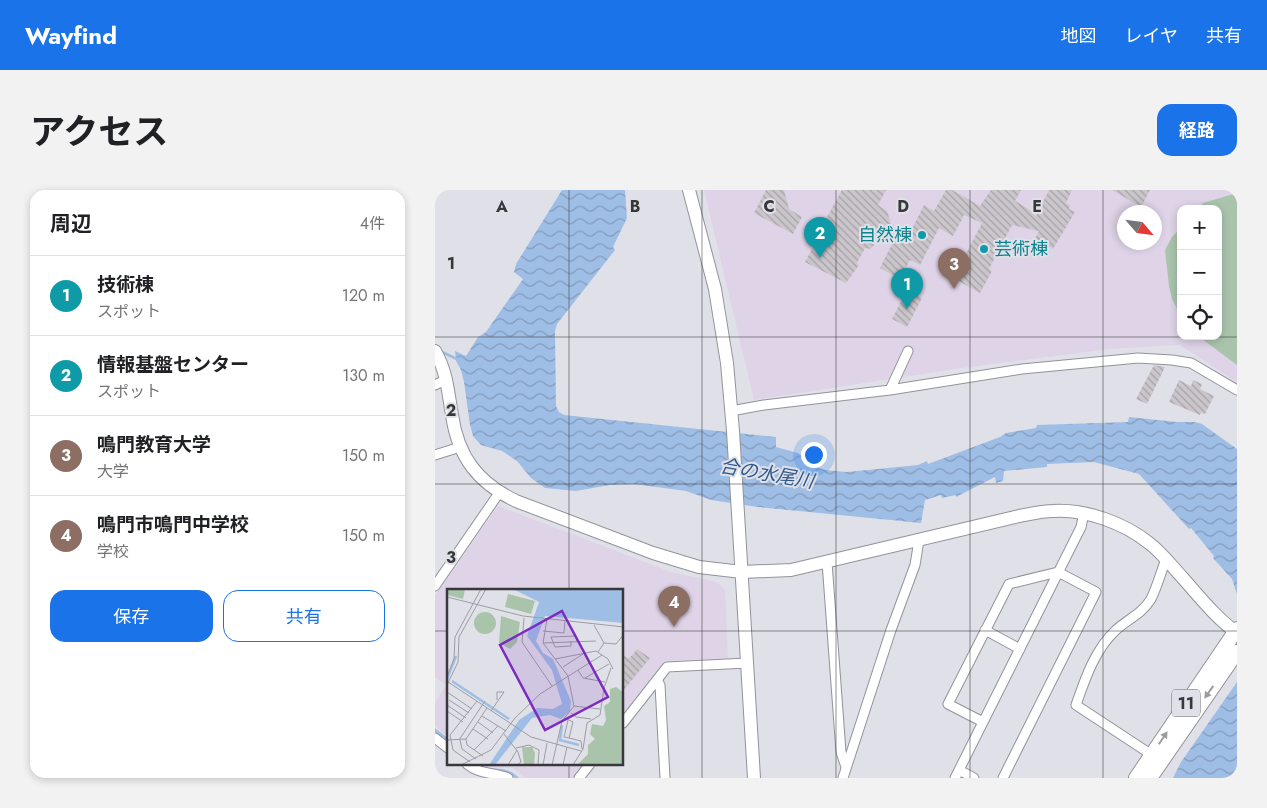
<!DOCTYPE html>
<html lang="ja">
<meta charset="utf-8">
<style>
body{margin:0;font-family:Jost,"Noto Sans JP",sans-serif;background:#f2f2f2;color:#202124}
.controls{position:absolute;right:15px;top:15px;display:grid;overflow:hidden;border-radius:10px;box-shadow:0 2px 8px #0003}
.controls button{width:45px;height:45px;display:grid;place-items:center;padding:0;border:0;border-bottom:1px solid #e0e0e0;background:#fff;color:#202124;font:25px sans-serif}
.compass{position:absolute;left:682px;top:15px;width:45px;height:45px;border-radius:50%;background:#fff;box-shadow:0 2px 8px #0003;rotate:118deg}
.you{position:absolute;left:378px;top:264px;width:18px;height:18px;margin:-12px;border:4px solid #fff;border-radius:50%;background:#1a73e8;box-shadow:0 0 0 8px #1a73e833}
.badge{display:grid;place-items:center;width:32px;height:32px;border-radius:50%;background:#1a73e8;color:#fff;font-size:16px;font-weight:700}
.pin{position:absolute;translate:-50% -41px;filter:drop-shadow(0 1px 2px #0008)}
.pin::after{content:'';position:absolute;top:26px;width:18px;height:15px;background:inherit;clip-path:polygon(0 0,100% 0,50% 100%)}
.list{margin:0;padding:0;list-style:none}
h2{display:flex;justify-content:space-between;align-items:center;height:65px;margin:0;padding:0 20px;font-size:21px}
h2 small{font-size:16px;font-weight:400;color:#757577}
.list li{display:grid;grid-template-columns:32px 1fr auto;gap:15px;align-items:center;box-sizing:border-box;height:80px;padding:0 20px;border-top:1px solid #e0e0e0}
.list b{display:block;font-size:19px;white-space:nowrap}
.list p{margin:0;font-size:16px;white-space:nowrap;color:#757577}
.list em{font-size:16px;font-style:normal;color:#757577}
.actions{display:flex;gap:10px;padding:15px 20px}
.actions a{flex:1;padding:11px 0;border:1px solid #1a73e8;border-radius:15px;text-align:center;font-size:18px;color:#1a73e8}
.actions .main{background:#1a73e8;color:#fff}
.icon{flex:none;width:28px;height:28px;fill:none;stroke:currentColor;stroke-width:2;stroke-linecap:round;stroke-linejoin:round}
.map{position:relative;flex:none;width:802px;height:588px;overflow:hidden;border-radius:15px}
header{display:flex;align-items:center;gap:30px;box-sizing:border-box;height:70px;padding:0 25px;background:#1a73e8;color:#fff}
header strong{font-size:24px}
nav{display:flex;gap:28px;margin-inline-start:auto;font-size:18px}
.intro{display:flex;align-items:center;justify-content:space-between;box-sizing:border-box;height:120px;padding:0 30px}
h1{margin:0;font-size:35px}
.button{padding:12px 22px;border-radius:15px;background:#1a73e8;color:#fff;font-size:18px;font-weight:700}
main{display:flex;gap:30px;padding:0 30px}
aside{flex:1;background:#fff;border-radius:15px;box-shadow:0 2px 8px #0003}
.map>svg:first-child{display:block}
.education{fill:#ded3e7;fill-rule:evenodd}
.pitch{fill:#aac4ac}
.water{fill:url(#water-waves)}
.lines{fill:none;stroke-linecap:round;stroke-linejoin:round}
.stream{stroke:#9fbee6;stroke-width:3}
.building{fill:url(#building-back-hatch)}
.street-casing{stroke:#92939a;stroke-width:11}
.secondary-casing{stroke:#92939a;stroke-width:14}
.primary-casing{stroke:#92939a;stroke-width:16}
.street{stroke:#fff;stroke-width:9}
.secondary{stroke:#fff;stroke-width:12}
.primary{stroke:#fff;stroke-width:14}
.oneway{fill:#9c9c9d}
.grid{fill:none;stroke:#38383b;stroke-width:1;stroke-opacity:0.55}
.culture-dot{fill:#0f9aa8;stroke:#e0e1e8;stroke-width:2}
.labels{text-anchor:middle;stroke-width:4;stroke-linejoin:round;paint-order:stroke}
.shield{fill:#e0e1e8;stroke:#6a6b6f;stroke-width:1}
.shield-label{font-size:16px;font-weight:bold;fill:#38383b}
.culture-label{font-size:18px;fill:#0d838f;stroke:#e0e1e8;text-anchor:end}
.water-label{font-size:19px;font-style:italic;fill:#2f598c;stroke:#e0e1e8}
.inset-river{fill:none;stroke:#9fbee6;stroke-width:2.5}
.inset-road{fill:none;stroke:#9d9da3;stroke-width:1}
.view{fill:#7b2cbf;fill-opacity:0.15;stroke:#7b2cbf;stroke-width:2.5}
.inset-edge{fill:none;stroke:#38383b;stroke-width:2.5}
.grid-label{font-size:16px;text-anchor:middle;font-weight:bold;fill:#38383b;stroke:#e0e1e8;stroke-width:4;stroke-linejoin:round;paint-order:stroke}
</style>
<header>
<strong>Wayfind</strong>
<nav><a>地図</a><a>レイヤ</a><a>共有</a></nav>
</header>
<div class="intro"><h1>アクセス</h1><a class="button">経路</a></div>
<main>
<aside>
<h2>周辺<small>4件</small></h2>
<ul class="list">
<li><span class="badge" style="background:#0f9aa8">1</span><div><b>技術棟</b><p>スポット</p></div><em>120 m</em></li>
<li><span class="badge" style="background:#0f9aa8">2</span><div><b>情報基盤センター</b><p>スポット</p></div><em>130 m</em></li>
<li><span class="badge" style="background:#8d6e63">3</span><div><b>鳴門教育大学</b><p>大学</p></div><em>150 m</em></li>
<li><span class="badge" style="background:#8d6e63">4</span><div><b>鳴門市鳴門中学校</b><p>学校</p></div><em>150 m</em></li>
</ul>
<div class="actions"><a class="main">保存</a><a>共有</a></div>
</aside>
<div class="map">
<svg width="802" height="588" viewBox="0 0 802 588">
<defs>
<pattern id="water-waves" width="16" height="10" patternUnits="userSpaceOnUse" patternTransform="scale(1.25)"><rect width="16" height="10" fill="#9fbee6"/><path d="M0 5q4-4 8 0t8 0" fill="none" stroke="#839bbc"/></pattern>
<pattern id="building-back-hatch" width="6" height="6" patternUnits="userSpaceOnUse" patternTransform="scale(1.25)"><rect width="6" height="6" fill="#cbc6cc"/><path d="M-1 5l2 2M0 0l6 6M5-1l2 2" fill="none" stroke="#a6a2a7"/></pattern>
</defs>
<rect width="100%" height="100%" fill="#e0e1e8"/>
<path class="education" d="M269 0H802V192L745 155 674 159 527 178 319 210ZM746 19H783V146H746ZM690 22H720V52H690Z
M63 316 236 382 282 392 290 400 293 468 229 471 188 524V400H14V548L0 536V512L11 495 0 487V406Z
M42 574H149L138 588H91L78 578 48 577Z"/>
<path class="pitch" d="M802 3V175L763 146H783V19H763L768 13Z
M746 38V127L737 109 734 96 730 60 737 47Z"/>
<path class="water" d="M127 0H190L192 28 178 57 180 60 122 134 120 141 121 216 124 222 129 225 341 247V257L363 263 378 276 390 280 412 282 483 275 492 271 493 274 565 247 571 243 601 238 602 235 693 232 694 227 742 232H760L767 234 802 259V404L797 389 778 368 779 366 756 338 754 339 704 284 659 272 612 274V277L569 281 568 291 561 293 560 287 521 307V305L507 308 506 305 490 310 486 333 323 317 276 310 251 301 199 294 175 295 141 301 110 298 96 288 82 271 67 261 46 255 38 246 35 235 29 192 26 180 21 171 20 161 31 166 43 147 51 142 88 89 79 82 81 74Z
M802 492V588H738L746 572Z"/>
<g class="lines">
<path class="stream" d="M5 161 24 170
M0 540 14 551
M57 580C67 580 75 581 82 588"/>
</g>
<path class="building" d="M331 0H349L354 19 367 27 358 44 319 23Z
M407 0H451L443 15 452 21 456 34 453 39 458 42 438 48 440 54 435 59 430 58 422 73 424 75 411 93 370 72 384 46 382 45Z
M511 0H517L545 16 556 0H586L580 11 592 18 601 26 614 0H637L631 13 635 15 634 19 640 22 618 59 600 49 604 41 577 35 554 79 557 81 545 103 518 88 547 33 529 25 518 46 504 38 485 75 475 70 465 89 445 78 462 44 472 49 489 15 499 21Z
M677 0H715L706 17Z
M472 100 487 108 472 137 457 129Z
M719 175 730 177 712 214 701 209Z
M744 190 756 196 758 190 767 194 765 199 779 206 770 224 766 223 765 225 734 212Z
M202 459 215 468 188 501V465L194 469Z"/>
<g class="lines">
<defs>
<path id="street" d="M0 195 12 189
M455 200 473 161
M296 221 329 215 455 200 587 179 703 168 737 170 756 173 802 200
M0 265 25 257
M392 372 406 562 411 577
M0 396 64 303
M550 440 585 459
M222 490 225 495 230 588
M548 532 513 514 574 394 623 382 661 402 568 588
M188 533 232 477 312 473
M0 548 14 559
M720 567 641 515C650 489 660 459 681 440 693 429 707 424 716 409 722 397 726 382 731 369
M32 574C45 585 59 582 73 588
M524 580 539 588
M144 588 155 574
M408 588 456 440 480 375 484 350
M520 588 646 337 649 323"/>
<path id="secondary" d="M254 0 280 99 292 173 298 241 319 588
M0 161C12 182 13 202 17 225 23 267 43 293 81 311L218 363 264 377 307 382 356 380 584 326C595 324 607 321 618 321 651 319 689 333 714 353 726 362 736 375 746 386 764 406 780 427 802 443"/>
<path id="primary" d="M701 588 802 439
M715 588 802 462"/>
</defs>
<use href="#street" class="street-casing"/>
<use href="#secondary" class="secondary-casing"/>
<use href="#primary" class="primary-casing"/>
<use href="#street" class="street"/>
<use href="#secondary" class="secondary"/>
<use href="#primary" class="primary"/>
</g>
<defs><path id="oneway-solid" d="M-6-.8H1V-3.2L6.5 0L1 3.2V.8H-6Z" transform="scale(1.25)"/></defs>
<g class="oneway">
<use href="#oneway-solid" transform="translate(774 502) rotate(125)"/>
<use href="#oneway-solid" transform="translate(728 548) rotate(-56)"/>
</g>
<path class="grid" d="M134 0V400M267 0V588M401 0V588M535 0V588M668 0V588M0 147H802M0 294H802M0 441H14M188 441H802M134 574V588"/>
<g class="culture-dot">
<circle cx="487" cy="45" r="5"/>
<circle cx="549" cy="59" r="5"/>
</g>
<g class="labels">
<rect class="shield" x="737" y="499.5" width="28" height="27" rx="4"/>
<g class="shield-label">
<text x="751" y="519">11</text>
</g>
<g class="culture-label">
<text x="477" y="51">自然棟</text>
<text x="559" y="65" text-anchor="start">芸術棟</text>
</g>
<g class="water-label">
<text transform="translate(332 283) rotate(10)" y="7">合の水尾川</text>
</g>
</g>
<g transform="translate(12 399)">
<rect width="176" height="176" fill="#e0e1e8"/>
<path d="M0 0H18L16 10 0 6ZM169 98 176 103V176H130L141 165V156L148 150 143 145 145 135 156 137 159 131 157 117 163 113V100ZM75 158H85L88 164 87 176H77Z" fill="#aac4ac"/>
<path d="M61 5 88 12 84 25 58 18ZM27 34a11 11 0 1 1 22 0a11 11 0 1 1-22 0ZM54 27 73 33 70 53 63 60 52 54Z" fill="#aac4ac"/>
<path d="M66 0H176V34L98 27 89 52 96 64 106 70 124 112 123 122 114 130 103 126 85 129 48 176H42L72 131 90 119 106 120 115 115 105 81 80 47 92 13Z" fill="#9fbee6"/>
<path class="inset-river" d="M0 90 9 67M5 92 62 130M115 136 113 151 132 156"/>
<path class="inset-road" d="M0 8 76 27 177 38M77 29 75 53 105 97M100 30 96 54 121 87 127 117 115 132 105 176M147 36 157 54 151 63M96 42 117 44 118 31M124 52V57L108 58 104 48 129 47 130 52M96 54 149 52M157 54 169 55 177 45M108 70 149 62 161 70 166 80M116 78 136 65M131 81 136 89 158 93M0 87 7 70 8 48 34 0M138 89 162 75M1 93 84 148 134 162M0 96 11 73 12 48 39 0M0 103 25 120M2 111 22 124M0 116 19 129M127 117 153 120M0 122 16 133M44 122 57 103H50V111M124 124 129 128 144 130M35 127 59 142M118 129 126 133 122 149 134 152 135 160M121 131 117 148 122 149M31 133 46 144M26 140 41 150M57 145 71 163 74 173 70 176M19 150 40 119M19 150 20 156 36 167M0 151 19 150M12 151 38 112M13 151 15 160 29 170M69 159 82 156 92 161 91 176M27 161 51 137M23 173 6 161 3 146 30 112M14 176 44 161 68 129 93 105 155 66M61 176 70 161M96 176 100 154M116 176 120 158M126 176 136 160 140 134 153 126 157 99 164 79"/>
<path class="view" d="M115 22 161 108 98 141 53 56Z"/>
<rect width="176" height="176" class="inset-edge"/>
</g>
<g class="grid-label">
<text x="67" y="22">A</text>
<text x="200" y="22">B</text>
<text x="334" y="22">C</text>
<text x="468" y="22">D</text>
<text x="602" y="22">E</text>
<text x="16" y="79">1</text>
<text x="16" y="226">2</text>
<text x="16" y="373">3</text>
</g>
</svg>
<div class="controls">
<button>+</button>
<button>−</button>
<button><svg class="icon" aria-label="locate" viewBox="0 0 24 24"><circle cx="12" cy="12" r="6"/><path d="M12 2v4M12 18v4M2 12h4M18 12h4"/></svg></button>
</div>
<svg class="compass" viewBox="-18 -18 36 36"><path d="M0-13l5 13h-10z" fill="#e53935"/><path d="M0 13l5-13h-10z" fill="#757577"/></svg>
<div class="you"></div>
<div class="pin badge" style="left:472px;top:119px;background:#0f9aa8">1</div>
<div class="pin badge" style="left:385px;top:68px;background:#0f9aa8">2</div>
<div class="pin badge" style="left:519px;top:99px;background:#8d6e63">3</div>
<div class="pin badge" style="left:239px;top:437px;background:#8d6e63">4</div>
</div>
</main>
